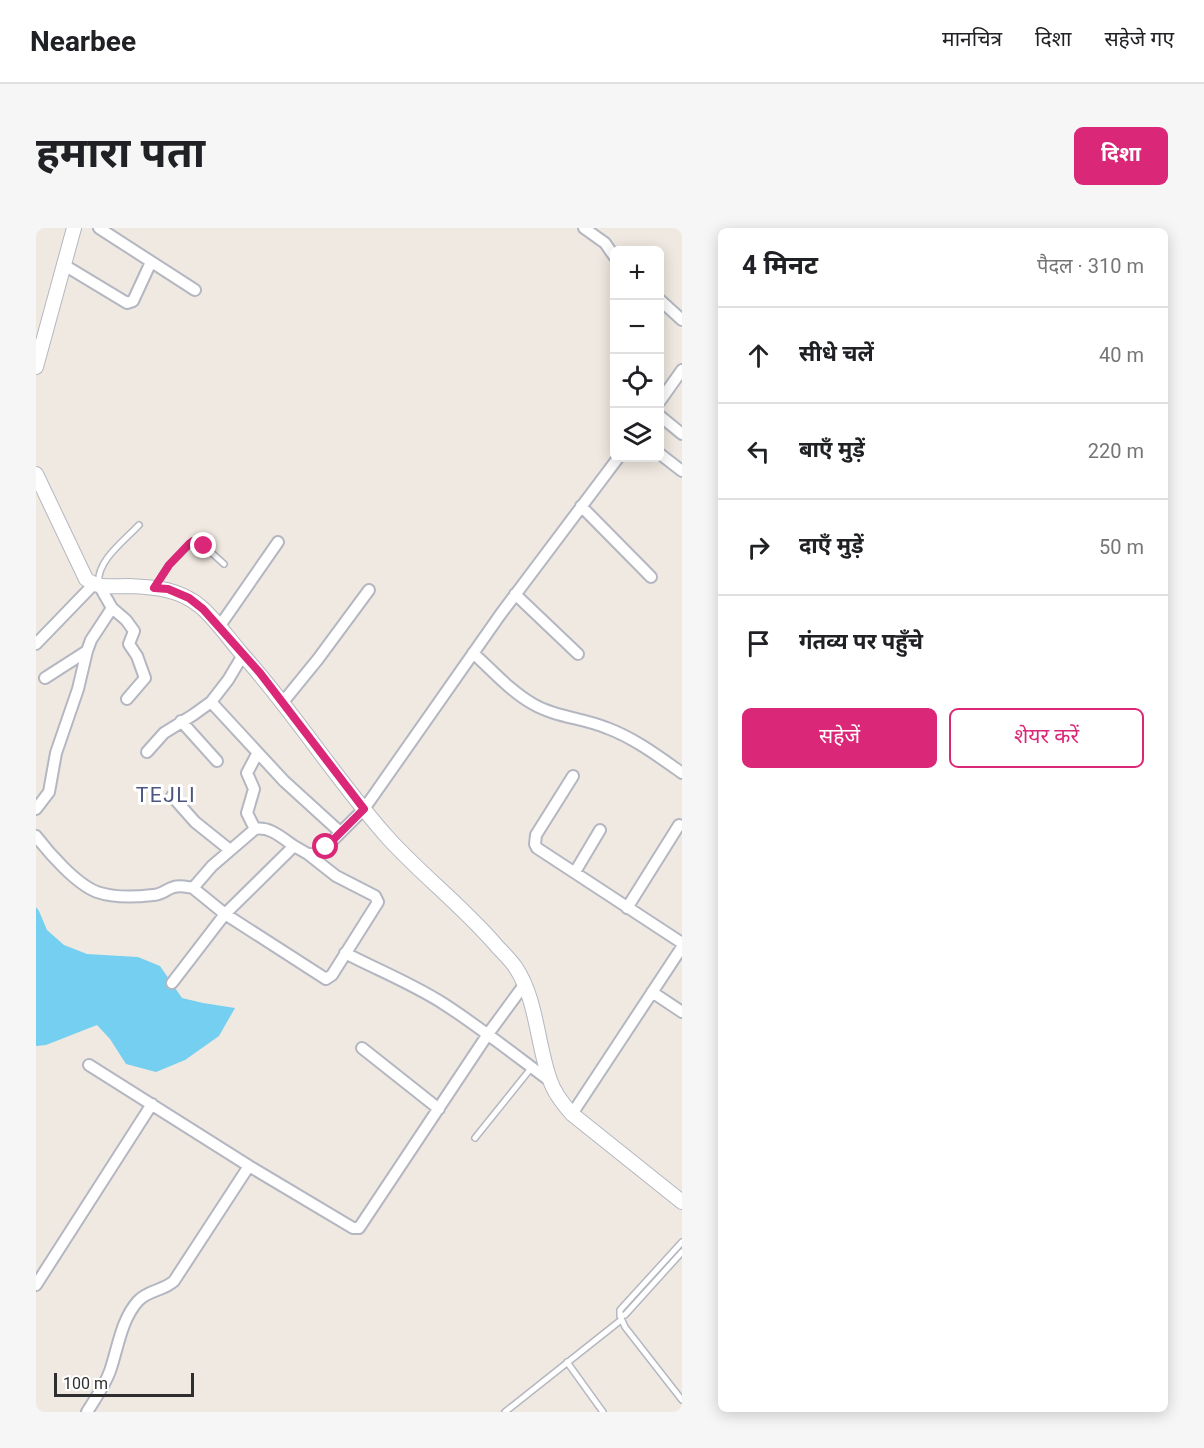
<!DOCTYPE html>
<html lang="hi">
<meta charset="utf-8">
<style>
body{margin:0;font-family:Roboto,"Noto Sans Devanagari",sans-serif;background:#f6f6f6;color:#202124}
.controls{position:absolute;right:18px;top:18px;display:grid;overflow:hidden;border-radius:9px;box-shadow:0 3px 15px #0003}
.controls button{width:54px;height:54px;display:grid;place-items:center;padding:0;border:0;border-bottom:2px solid #e0e0e0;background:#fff;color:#202124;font:30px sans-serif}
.scale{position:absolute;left:18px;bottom:15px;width:140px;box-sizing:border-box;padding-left:6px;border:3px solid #2e2e2e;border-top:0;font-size:16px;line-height:21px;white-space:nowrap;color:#2e2e2e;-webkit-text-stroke:4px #fff;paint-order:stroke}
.stop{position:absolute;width:18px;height:18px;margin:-14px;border:4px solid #db2777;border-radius:50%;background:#fff}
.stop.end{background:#db2777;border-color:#fff;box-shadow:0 2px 6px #0008}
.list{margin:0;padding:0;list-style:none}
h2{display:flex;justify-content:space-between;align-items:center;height:78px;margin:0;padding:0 24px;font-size:26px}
h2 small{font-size:20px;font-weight:400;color:#757577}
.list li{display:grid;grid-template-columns:39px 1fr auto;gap:18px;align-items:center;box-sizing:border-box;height:96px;padding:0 24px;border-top:2px solid #e0e0e0}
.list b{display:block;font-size:22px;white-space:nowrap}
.list em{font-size:20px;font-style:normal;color:#757577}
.actions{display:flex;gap:12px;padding:18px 24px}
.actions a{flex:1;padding:14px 0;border:2px solid #db2777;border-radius:9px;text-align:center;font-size:21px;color:#db2777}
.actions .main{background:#db2777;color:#fff}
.icon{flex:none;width:33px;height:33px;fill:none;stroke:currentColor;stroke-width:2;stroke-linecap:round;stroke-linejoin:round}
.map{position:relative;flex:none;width:646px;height:1184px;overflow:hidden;border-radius:9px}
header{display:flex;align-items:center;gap:36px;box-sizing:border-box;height:84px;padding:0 30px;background:#fff;border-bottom:2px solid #e0e0e0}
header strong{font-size:28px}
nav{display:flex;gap:33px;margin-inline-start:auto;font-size:21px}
.intro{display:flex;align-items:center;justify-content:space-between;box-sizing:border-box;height:144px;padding:0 36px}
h1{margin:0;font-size:42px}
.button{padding:15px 27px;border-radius:9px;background:#db2777;color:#fff;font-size:21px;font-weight:700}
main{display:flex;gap:36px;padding:0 36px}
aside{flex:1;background:#fff;border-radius:9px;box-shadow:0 3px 15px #0003}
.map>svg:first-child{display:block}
.water{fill:#75cff0}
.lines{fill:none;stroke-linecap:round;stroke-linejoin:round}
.lane-casing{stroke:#b4b7c1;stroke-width:8}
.street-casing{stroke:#b4b7c1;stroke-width:14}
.secondary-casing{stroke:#b4b7c1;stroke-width:16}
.lane{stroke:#fff;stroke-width:5}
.street{stroke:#fff;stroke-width:10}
.secondary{stroke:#fff;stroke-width:14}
.route{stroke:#db2777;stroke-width:8}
.labels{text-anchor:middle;stroke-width:6;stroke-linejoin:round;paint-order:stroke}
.quarter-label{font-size:21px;letter-spacing:1.5px;fill:#4d5680;stroke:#fff}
</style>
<header>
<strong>Nearbee</strong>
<nav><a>मानचित्र</a><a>दिशा</a><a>सहेजे गए</a></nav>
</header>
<div class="intro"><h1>हमारा पता</h1><a class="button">दिशा</a></div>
<main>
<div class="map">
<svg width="646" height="1184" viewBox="0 0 646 1184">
<rect width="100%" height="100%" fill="#efe9e1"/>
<path class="water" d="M0 679 3 683 11 702 28 717 51 726 102 729 124 738 146 770 167 775 199 780 183 808 149 832 120 844 90 836 74 811 61 797 10 817 0 818Z"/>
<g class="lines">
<defs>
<path id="lane" d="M63 357C59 334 88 313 103 297
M119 359 133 337 157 313 168 318 188 336
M439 910 496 839
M646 1014 584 1082V1088L589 1087 646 1024
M585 1090 589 1099 646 1172
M531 1134 567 1184
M469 1184 585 1092"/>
<path id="street" d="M63 0 159 62
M548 0 569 15 578 28
M28 37 91 75 97 73 115 34
M624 72 646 92
M624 173 646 142
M624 188 646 206
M624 226 646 243
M545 278 615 349
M479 366 542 426
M76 380 90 392 98 403 93 416 101 428 109 450 91 471
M183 399 242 314
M0 416 57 357
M437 425C456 442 474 463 497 476 519 489 547 490 571 500 598 510 622 528 646 545
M9 450 51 423
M175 474 248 553 304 604
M247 474 282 431 333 362
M145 493 181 533
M111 524 128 505 157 487 175 474 192 452 207 427
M537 548 500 607 499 616 501 620 646 715
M136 568 159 594 194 622
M0 581 13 564 20 525 42 461 51 423 55 412 76 380 64 359
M219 601 211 585 218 561 211 545 221 526
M0 608C13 625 40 656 61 664 78 670 100 669 117 667 126 667 130 661 138 659 144 657 151 659 157 660L176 638 219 601C234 598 246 610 258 618
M539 644 564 602
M157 660 189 686 290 751 296 747 342 674 339 668 300 648 272 626
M591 680 643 597
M309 725C342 742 377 756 408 776 445 800 479 827 514 853
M136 755 189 686 258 618 272 626H278L290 619 328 581 464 387 582 230
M616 764 646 784
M326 820 403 881
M53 837 213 938 317 1000H323L452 806 488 757
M536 886 646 719
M0 1057 116 876
M51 1184C59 1171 69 1157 74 1143 82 1120 85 1092 102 1073 112 1062 127 1063 138 1053L213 938"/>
<path id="secondary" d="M0 139 38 0
M0 246 50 351C63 361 76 358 93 358 119 359 144 361 165 379 180 392 193 411 206 426 259 485 300 552 353 611 386 647 426 678 459 716 466 724 474 731 480 740 501 772 501 816 514 852 518 865 527 876 536 886L646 974"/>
</defs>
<use href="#lane" class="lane-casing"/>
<use href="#street" class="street-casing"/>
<use href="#secondary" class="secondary-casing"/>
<use href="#lane" class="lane"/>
<use href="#street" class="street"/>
<use href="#secondary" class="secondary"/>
</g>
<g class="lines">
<path class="route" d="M168 318 157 313 153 316 133 337 118 360 132 361 153 370 167 381 224 445 328 581 290 619"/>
</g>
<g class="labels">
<g class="quarter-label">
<text x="130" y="574">TEJLI</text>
</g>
</g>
</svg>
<div class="controls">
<button>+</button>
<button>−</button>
<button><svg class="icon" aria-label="locate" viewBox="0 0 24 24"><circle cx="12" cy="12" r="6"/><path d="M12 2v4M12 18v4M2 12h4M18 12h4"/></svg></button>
<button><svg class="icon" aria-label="layers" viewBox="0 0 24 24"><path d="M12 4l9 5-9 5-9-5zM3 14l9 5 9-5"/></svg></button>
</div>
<div class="scale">100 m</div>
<div class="stop" style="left:290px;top:619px"></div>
<div class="stop end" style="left:168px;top:318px"></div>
</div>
<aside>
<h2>4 मिनट<small>पैदल · 310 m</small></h2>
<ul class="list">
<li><svg class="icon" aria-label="ahead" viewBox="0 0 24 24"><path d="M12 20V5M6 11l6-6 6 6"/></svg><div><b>सीधे चलें</b></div><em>40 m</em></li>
<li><svg class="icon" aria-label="left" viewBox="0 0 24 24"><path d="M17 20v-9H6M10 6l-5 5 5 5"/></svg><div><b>बाएँ मुड़ें</b></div><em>220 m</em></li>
<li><svg class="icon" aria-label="right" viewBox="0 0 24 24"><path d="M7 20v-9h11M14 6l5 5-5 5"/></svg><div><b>दाएँ मुड़ें</b></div><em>50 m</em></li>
<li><svg class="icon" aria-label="arrive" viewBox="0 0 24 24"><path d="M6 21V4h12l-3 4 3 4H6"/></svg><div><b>गंतव्य पर पहुँचे</b></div></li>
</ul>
<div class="actions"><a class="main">सहेजें</a><a>शेयर करें</a></div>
</aside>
</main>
